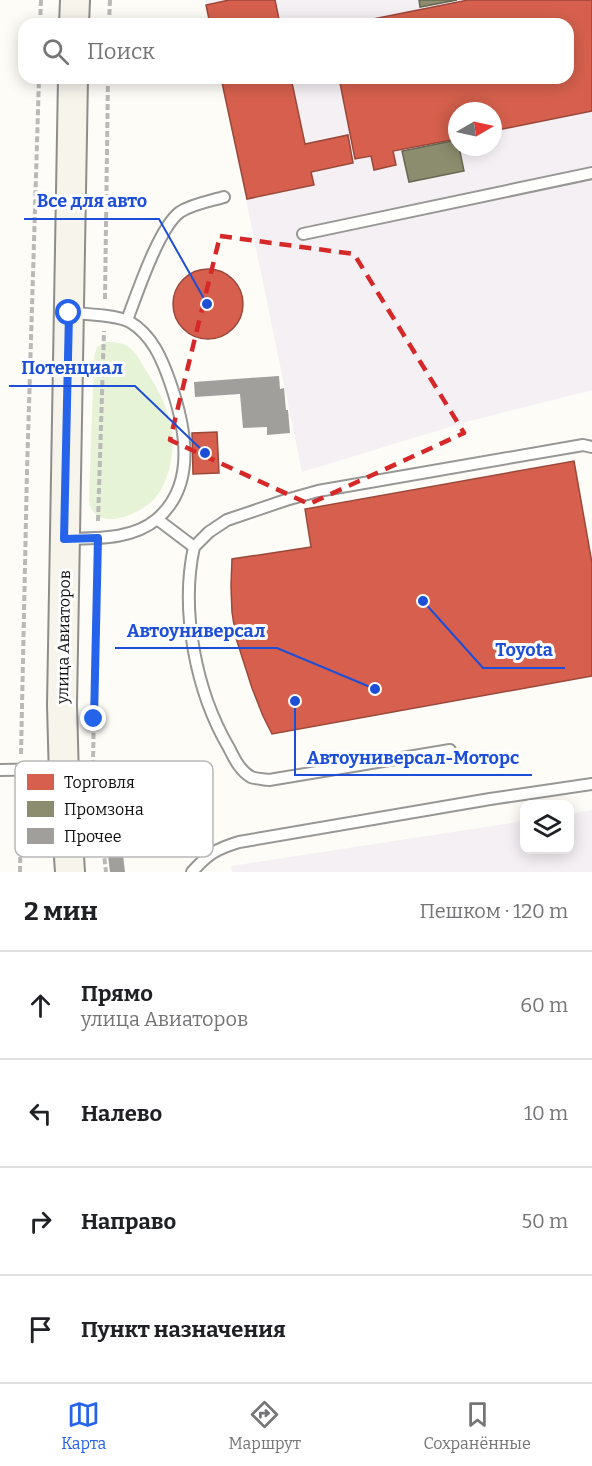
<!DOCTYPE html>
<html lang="ru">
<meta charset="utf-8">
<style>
body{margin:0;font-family:Bitter,serif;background:#f6f6f6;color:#202124}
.controls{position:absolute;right:18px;bottom:18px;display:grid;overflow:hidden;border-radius:12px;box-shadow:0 3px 15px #0003}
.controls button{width:54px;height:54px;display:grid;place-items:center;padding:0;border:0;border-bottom:2px solid #e0e0e0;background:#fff;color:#202124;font:30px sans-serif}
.compass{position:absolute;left:448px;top:102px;width:54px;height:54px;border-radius:50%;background:#fff;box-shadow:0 3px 15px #0003;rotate:81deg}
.stop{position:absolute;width:18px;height:18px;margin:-14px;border:4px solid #2563eb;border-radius:50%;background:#fff}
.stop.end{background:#2563eb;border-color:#fff;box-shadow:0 2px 6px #0008}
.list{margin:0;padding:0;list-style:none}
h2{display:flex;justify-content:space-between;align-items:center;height:78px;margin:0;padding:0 24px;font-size:26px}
h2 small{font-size:20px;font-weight:400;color:#757577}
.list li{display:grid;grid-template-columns:39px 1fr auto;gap:18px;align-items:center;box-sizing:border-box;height:108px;padding:0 24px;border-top:2px solid #e0e0e0}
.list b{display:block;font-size:22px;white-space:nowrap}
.list p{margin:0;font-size:20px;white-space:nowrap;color:#757577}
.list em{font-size:20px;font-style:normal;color:#757577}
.icon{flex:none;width:33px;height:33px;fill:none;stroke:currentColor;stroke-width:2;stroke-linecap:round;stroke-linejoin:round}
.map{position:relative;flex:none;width:592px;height:872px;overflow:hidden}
.search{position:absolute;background:#fff;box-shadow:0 3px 15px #0003;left:18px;right:18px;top:18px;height:66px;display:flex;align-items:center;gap:15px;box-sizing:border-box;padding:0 21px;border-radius:18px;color:#757577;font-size:22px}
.sheet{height:510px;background:#fff}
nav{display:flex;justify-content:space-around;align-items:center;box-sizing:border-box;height:84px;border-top:2px solid #e0e0e0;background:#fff;font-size:16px;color:#757577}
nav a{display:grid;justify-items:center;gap:3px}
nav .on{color:#2563eb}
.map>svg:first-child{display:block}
.industrial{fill:#f5f0f3;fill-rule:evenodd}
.green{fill:#e7f3d7}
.shops{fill:#d6604d;stroke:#9b483b;stroke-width:1.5}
.industry{fill:#8c8c6e;stroke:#676752;stroke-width:1.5}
.building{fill:#a19f9c}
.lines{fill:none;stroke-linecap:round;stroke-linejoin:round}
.lane-casing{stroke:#979795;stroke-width:14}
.secondary-casing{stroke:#8e8d8b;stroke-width:32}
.path{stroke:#b9b9b8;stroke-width:4;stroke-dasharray:6 3;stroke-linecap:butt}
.lane{stroke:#fffffe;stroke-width:10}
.secondary{stroke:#f6f4eb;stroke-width:28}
.route{stroke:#2563eb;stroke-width:8}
.marked{fill:none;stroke:#d62828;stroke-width:4.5;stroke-dasharray:12 8;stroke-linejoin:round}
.labels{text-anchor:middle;stroke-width:6;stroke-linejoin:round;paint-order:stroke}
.street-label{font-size:16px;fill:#111;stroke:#fff}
.key{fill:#fff;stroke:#b8b8b8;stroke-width:1.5}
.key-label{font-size:16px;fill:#111}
.leader{fill:none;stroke:#1d4ed8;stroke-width:2}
.callout-dot{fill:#1d4ed8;stroke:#fff;stroke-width:2}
.callout-label{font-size:18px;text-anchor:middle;font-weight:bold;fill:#1d4ed8;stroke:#fff;stroke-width:6;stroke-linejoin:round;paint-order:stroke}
</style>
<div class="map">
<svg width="592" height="872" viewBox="0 0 592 872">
<rect width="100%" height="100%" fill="#fdfcf7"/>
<path class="industrial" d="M205 0H592V390L466 422 302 472 221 78H568V24H210ZM457 111H493V147H457Z
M592 810V872H232L231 866 524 821V850H570V814Z"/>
<path class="green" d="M106 342C131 341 135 352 147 372 158 389 169 410 172 431 175 451 169 481 156 497 145 511 105 531 92 510 90 507 90 504 89 501L94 357 97 347Z"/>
<path class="shops" d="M229 0H275L280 24H210L206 5Z
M468 0H592V111L493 131V111H457V139L393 151 396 165 374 170 371 156 355 159 339 78H568V24H348Z
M221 78H291L305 144 348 135 353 163 311 172 314 185 247 199Z
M173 304a35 35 0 1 1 70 0a35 35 0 1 1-70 0Z
M217 432 219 473 193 474 192 433Z
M574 461 592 563V676L272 734 263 716 252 688 236 638 232 612 231 586 232 559 311 547 305 509Z"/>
<path class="industry" d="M419 0H457L420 7Z
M457 140V147H459L464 171 409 182 402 151Z"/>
<path class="building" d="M279 376 280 389 284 388 286 410H288L290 433 267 435V427L243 428 240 394 195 397 194 382Z
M122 846 125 872H110L107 848Z"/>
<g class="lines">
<defs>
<path id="lane" d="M303 234 592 173
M127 320C137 294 159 227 180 212 192 204 210 201 224 197
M157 519 194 547C180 611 196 692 229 748 234 758 240 771 251 777 256 779 264 779 269 780L450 750
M65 539C96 538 132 540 157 519 198 484 185 425 170 382 162 359 152 335 130 322 117 315 86 314 71 313
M194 547 209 532 227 520 286 500 318 491 583 445 592 447
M0 770 63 769
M192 872C208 854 216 849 239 842L490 799 592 784"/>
<path id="secondary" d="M74 24 75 0
M70 872 64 778 62 705 73 78"/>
</defs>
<use href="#lane" class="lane-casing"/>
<use href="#secondary" class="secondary-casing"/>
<path class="path" d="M40 24 41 0
M109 24 110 0
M105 299 108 78
M98 521 104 331
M97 553 93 761 106 872
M21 754 27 471 39 78
M20 872 21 786"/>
<use href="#lane" class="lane"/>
<use href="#secondary" class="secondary"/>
</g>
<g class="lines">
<path class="route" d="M69 313 64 539 98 538 94 719"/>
</g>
<path class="marked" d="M220 236 354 254 464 433 309 504 170 440Z"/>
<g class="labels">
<g class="street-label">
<text transform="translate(63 637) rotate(-89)" y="6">улица Авиаторов</text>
</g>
</g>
<rect x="15" y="761" width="198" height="96" rx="9" class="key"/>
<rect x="27" y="774" width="27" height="16" fill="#d6604d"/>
<rect x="27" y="801" width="27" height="16" fill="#8c8c6e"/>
<rect x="27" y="828" width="27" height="16" fill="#a19f9c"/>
<g class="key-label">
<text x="64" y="788">Торговля</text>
<text x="64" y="815">Промзона</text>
<text x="64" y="842">Прочее</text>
</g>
<path class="leader" d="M207 304L159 219H24M205 453L135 386H9M375 689L277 648H115M423 601L483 668H565M295 701L295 775H532"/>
<g class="callout-dot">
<circle cx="207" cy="304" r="6"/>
<circle cx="205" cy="453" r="6"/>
<circle cx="375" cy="689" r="6"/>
<circle cx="423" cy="601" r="6"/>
<circle cx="295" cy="701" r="6"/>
</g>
<g class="callout-label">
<text x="92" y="207">Все для авто</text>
<text x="72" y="374">Потенциал</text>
<text x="196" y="637">Автоуниверсал</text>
<text x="524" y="656">Toyota</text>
<text x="413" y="764">Автоуниверсал-Моторс</text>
</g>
</svg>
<div class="controls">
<button><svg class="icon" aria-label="layers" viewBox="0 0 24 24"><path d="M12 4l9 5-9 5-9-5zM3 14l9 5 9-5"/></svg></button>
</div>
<svg class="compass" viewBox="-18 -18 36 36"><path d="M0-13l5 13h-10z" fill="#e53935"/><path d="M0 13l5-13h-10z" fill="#757577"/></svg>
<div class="stop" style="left:69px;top:313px"></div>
<div class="stop end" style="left:94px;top:719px"></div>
<div class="search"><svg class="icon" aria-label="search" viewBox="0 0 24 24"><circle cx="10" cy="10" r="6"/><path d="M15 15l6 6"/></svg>Поиск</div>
</div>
<section class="sheet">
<h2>2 мин<small>Пешком · 120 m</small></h2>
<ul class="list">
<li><svg class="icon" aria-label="ahead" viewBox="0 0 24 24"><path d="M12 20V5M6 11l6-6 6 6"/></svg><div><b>Прямо</b><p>улица Авиаторов</p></div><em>60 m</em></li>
<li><svg class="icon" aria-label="left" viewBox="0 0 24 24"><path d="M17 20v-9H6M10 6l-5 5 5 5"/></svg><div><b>Налево</b></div><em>10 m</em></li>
<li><svg class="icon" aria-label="right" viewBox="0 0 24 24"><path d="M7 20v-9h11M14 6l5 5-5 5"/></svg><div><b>Направо</b></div><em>50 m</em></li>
<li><svg class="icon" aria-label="arrive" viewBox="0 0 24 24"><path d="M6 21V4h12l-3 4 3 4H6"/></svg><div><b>Пункт назначения</b></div></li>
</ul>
</section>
<nav>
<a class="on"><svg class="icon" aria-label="map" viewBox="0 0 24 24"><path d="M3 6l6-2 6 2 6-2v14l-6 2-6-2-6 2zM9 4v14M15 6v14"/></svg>Карта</a>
<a><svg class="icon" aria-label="directions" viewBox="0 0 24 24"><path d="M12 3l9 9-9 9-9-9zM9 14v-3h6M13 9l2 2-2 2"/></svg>Маршрут</a>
<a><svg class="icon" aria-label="saved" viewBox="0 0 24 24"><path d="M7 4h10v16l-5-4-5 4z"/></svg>Сохранённые</a>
</nav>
